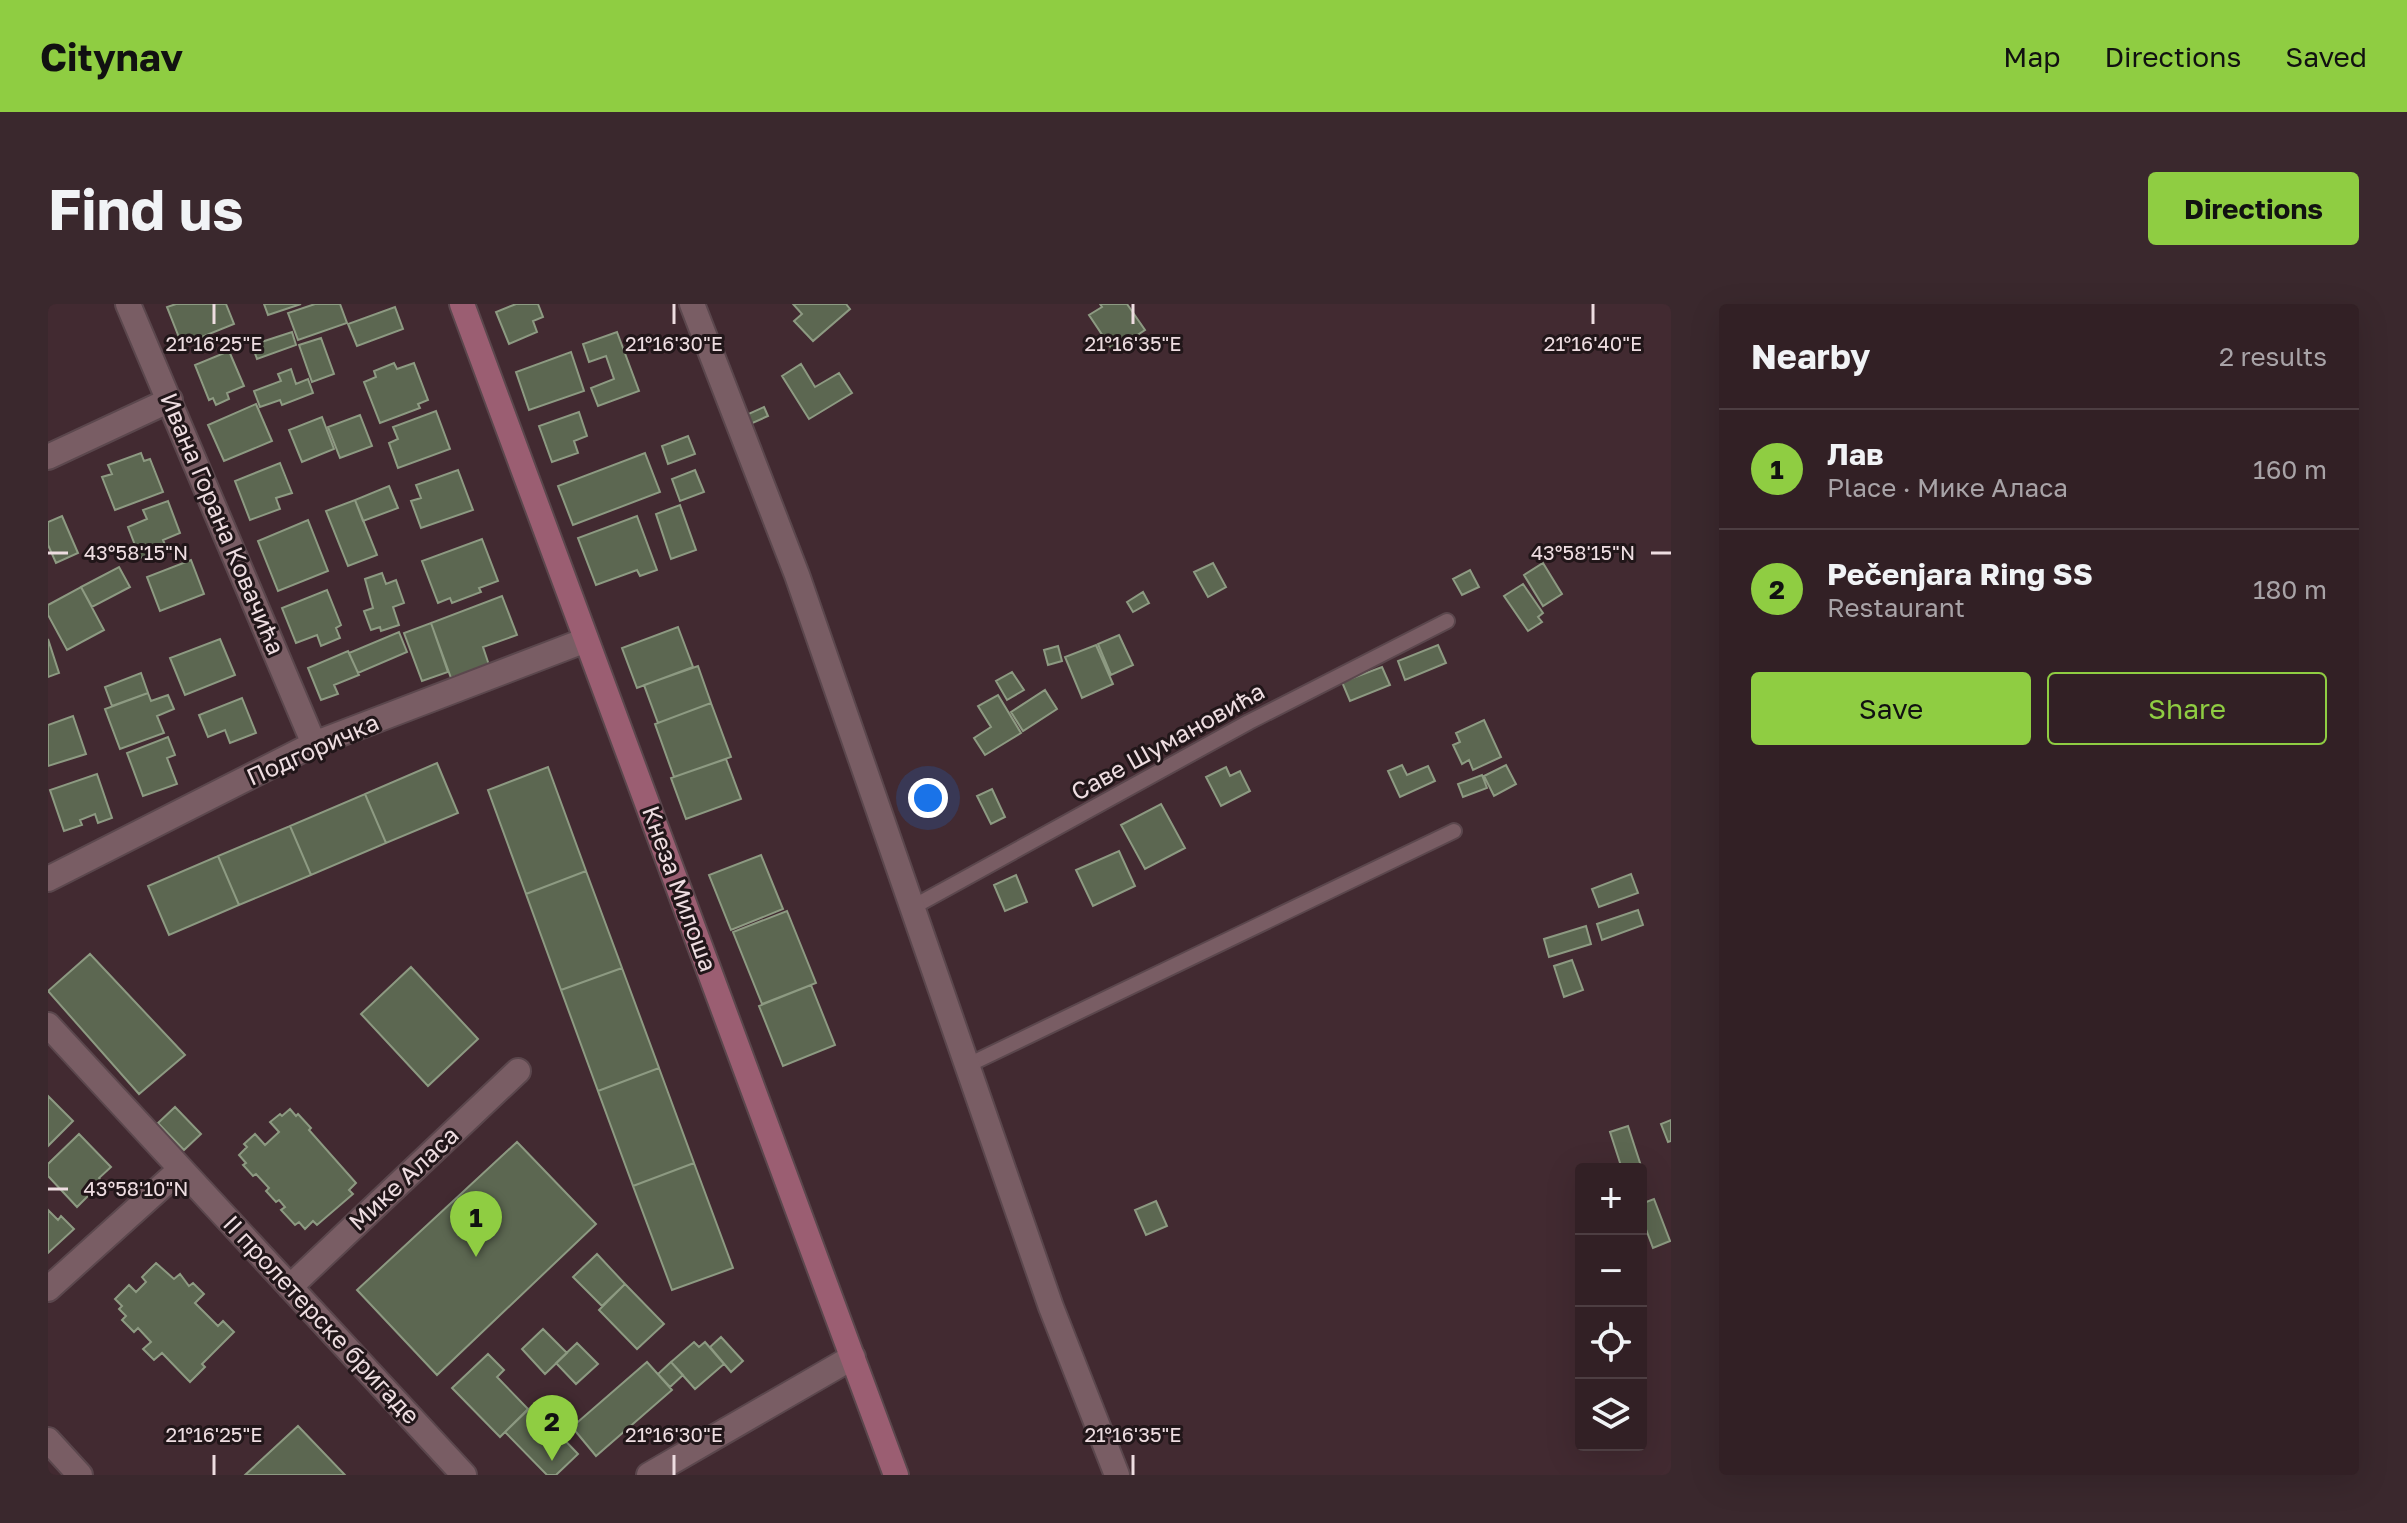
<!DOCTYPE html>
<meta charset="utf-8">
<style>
body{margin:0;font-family:"Golos Text",sans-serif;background:#3a282d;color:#f1f3f6}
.controls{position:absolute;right:24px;bottom:24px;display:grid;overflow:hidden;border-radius:8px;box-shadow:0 8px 32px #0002}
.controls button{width:72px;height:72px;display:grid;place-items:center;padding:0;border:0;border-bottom:2px solid #4d3e42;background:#322025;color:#f1f3f6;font:40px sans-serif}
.you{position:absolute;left:880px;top:494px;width:28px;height:28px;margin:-20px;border:6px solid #fff;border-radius:50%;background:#1a73e8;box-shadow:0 0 0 12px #1a73e833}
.badge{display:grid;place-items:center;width:52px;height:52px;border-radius:50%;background:#8fcd42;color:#111;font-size:26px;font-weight:700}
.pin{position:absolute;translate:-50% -66px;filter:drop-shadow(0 2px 4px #0008)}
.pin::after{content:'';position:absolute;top:42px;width:28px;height:24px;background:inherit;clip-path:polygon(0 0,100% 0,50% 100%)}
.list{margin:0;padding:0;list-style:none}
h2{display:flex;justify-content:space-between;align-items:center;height:104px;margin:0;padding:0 32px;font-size:34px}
h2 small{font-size:26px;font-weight:400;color:#a8a3a7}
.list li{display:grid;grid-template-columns:52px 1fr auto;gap:24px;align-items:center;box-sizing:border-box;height:120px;padding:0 32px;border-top:2px solid #4d3e42}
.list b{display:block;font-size:30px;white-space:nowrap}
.list p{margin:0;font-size:26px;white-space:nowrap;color:#a8a3a7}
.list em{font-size:26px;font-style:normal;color:#a8a3a7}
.actions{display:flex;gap:16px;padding:24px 32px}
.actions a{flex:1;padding:18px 0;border:2px solid #8fcd42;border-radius:8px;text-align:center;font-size:28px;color:#8fcd42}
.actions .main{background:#8fcd42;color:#111}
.icon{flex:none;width:44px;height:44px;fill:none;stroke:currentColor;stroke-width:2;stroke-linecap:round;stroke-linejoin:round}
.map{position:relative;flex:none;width:1623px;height:1171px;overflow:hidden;border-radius:8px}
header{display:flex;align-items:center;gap:48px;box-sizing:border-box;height:112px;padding:0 40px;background:#8fcd42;color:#111}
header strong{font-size:38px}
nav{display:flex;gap:44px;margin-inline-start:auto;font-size:28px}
.intro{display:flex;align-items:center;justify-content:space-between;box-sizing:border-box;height:192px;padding:0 48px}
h1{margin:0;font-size:56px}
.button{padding:20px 36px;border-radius:8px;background:#8fcd42;color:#111;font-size:28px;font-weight:700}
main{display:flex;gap:48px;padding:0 48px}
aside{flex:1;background:#322025;border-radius:8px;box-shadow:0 8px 32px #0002}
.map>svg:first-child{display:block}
.building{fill:#5c6751;stroke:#8d9a82;stroke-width:2}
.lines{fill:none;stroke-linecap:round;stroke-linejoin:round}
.lane-casing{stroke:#5b474d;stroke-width:18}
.street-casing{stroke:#5b474d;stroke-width:28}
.secondary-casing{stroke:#5b474d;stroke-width:28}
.lane{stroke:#795d64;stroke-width:14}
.street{stroke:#795d64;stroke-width:24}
.secondary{stroke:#9b5e72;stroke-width:24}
.ticks{fill:none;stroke:#eedde1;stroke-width:3}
.labels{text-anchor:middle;stroke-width:6;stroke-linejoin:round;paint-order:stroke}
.street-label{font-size:24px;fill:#eedde1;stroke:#211619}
.ticks-label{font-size:20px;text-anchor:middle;fill:#eedde1;stroke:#211619;stroke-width:6;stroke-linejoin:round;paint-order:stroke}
</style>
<header>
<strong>Citynav</strong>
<nav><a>Map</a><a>Directions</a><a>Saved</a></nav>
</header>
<div class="intro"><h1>Find us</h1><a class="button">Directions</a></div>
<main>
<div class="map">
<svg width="1623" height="1171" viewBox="0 0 1623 1171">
<rect width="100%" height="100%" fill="#422a31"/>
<path class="building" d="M128 0H178L186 20 134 41 119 3Z
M216 0H253L220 11Z
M267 0H292L299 19 250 36 240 9Z
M468 0H490L495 13 485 17 489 28 461 40 448 8Z
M745 0H798L802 5 765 37 746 17 754 10Z
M1052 0H1079L1097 26 1065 47 1041 11 1054 3Z
M347 3 355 25 309 42 300 20Z
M244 28 248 41 209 55 204 41Z
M569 28 591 87 550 102 543 84 566 75 558 52 541 58 535 40Z
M273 34 286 70 264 78 251 41Z
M181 47 196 82 179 89 181 95 168 101 165 94 161 96 147 61Z
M523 48 536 87 481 106 468 68Z
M346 59 349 65 366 59 380 96 370 100 372 104 332 119 316 78 328 73 326 67Z
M753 60 767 83 791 69 804 89 761 115 734 72Z
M243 65 248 80 260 75 265 89 234 101 232 96 212 103 206 87 233 77 230 70Z
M208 100 224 137 176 157 160 121Z
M716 103 720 112 700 121 696 112Z
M388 107 402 145 350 164 341 139 350 135 345 123Z
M531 108 539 132 526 137 530 149 504 158 491 122Z
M312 111 324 142 292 154 280 123Z
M274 113 286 145 254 158 241 126Z
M640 132 647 150 620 160 614 142Z
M93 149 96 157 102 155 115 188 67 206 54 173 64 170 60 161Z
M597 149 612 188 525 221 510 182Z
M232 159 244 189 228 194 232 205 202 216 187 177Z
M410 166 425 206 373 224 363 197 373 194 368 181Z
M647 166 656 188 632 197 624 175Z
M341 182 350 204 315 217 307 196Z
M307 196 329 251 300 262 278 207Z
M120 197 132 229 115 236 118 243 92 254 80 223 99 215 95 206Z
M632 201 648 246 623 255 608 210Z
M14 212 30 249 8 259 0 241V218Z
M589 212 609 266 592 272 589 266 548 281 530 234Z
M260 216 280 267 230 287 210 237Z
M434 235 450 277 431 284 433 288 404 299 402 294 390 299 374 257Z
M143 256 156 290 112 307 99 273Z
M1165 259 1178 283 1160 293 1146 268Z
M1495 259 1514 290 1495 302 1476 271Z
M71 263 82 283 44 303 33 283Z
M1422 266 1431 283 1414 291 1405 275Z
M334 269 338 280 348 276 356 299 345 303 351 321 333 327 332 323 323 326 316 307 325 304 317 275Z
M1475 280 1495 309 1490 313 1494 318 1480 327 1456 292Z
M33 283 56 326 19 346 0 311V301Z
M279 286 293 321 288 324 292 334 273 342 269 331 248 339 234 304Z
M1095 288 1101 299 1085 308 1079 298Z
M454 292 469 331 435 343 441 361 403 374 383 319Z
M383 319 400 368 374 377 356 329Z
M630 323 645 363 589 384 574 344Z
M351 328 359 348 310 369 301 349Z
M1071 331 1085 361 1063 371 1050 340Z
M0 335 11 369 0 373Z
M172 335 187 371 137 391 122 354Z
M1048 341 1065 380 1034 394 1017 353Z
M1390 341 1398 359 1357 376 1350 357Z
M1010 342 1014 357 1000 361 996 346Z
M300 347 311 371 286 381 290 390 273 396 260 364Z
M650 362 663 399 610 419 596 381Z
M1334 363 1342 381 1302 397 1294 378Z
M964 368 976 386 959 396 948 377Z
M93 369 100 389 64 402 57 383Z
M997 386 1009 405 975 427 963 408Z
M100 389 103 397 120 391 126 405 109 412 116 429 72 445 57 405Z
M950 391 973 429 937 451 926 434 943 423 930 402Z
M194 394 208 429 182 439 177 426 160 433 151 411Z
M663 399 683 453 626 473 607 420Z
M25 412 38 450 0 462V421Z
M1436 416 1453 453 1425 466 1421 456 1414 460 1405 441 1412 438 1408 429Z
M120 433 127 451 119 454 129 480 95 492 79 449Z
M678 455 693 495 638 515 623 474Z
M389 459 410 509 338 539 317 490Z
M1354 461 1359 471 1380 462 1387 477 1352 493 1340 467Z
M1458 461 1468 480 1446 492 1436 472Z
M500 463 538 567 478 590 440 486Z
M1178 463 1182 472 1192 467 1202 487 1173 502 1158 473Z
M49 470 64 514 50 519 47 510 32 516 34 521 16 527 2 486Z
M1434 471 1439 484 1415 493 1410 480Z
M944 485 957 513 943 520 929 492Z
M317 490 338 539 263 571 242 522Z
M1113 500 1137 544 1097 565 1073 521Z
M242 522 263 571 191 601 170 552Z
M1071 547 1087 582 1045 602 1028 566Z
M713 551 735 605 683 626 661 571Z
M170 552 191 601 121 631 100 582Z
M538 567 574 664 513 686 478 590Z
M1583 570 1590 589 1551 603 1544 585Z
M968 571 979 598 957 607 946 581Z
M1590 606 1595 621 1554 636 1549 620Z
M739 607 768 679 714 700 685 628Z
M1538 622 1543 640 1501 653 1496 635Z
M42 650 137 751 91 790 0 687Z
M1524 656 1535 686 1516 693 1506 662Z
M363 663 430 735 380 782 313 710Z
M574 664 611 764 550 787 513 686Z
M763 681 787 741 735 762 711 702Z
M611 764 646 859 585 882 550 787Z
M0 792 25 817 0 842Z
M127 803 153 830 136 846 110 819Z
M242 805 248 812 250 810 263 824 261 826 308 879 301 886 305 890 269 921 265 917 257 925 251 918 247 921 233 906 237 903 231 896 228 898 218 887 221 884 208 870 205 872 195 861 198 859 191 851 199 843 196 840 207 830 217 841 231 828 222 818 232 810 234 812Z
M1623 816V837L1620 838 1613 820Z
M1580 822 1593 862 1574 865 1562 828Z
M31 830 63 863 51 874 54 878 29 903 0 872V860Z
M469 838 548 920 389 1071 309 986Z
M646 859 685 964 624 986 585 882Z
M1606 895 1622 937 1605 944 1593 912V900Z
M1108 897 1119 922 1098 931 1087 906Z
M0 906 10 916 13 912 26 925 0 949Z
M549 950 577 980 554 1002 525 973Z
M108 959 126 975 132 970 141 982 145 979 156 990 147 999 170 1022 175 1017 186 1028 154 1060 157 1063 142 1078 114 1049 106 1056 95 1045 103 1038 90 1024 86 1028 74 1016 78 1012 71 1005 74 1002 67 995 81 981 88 988 98 978 94 973Z
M577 980 616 1020 589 1045 551 1006Z
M495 1025 519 1049 497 1070 474 1045Z
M673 1033 695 1057 683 1068 662 1043Z
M646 1038 651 1043 657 1038 676 1060 647 1085 623 1058Z
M529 1039 550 1060 528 1080 508 1059Z
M440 1050 456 1066 449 1073 480 1105 452 1133 404 1084Z
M599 1058 624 1086 548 1152 524 1123Z
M623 1058 635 1071 622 1083 610 1070Z
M484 1102 530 1150 508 1171H499L457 1128Z
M250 1122 297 1171H197Z"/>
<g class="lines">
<defs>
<path id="lane" d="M865 603 1201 418 1399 317
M918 762 1406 527"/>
<path id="street" d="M80 0 266 440
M644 0 749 271 1003 1003 1069 1171
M0 153 122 96
M0 575 266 440 538 336
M0 721 416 1171
M242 983 470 767
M0 985 133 865
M0 1136 32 1171
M601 1171 805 1053"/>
<path id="secondary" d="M414 0 848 1171"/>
</defs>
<use href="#lane" class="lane-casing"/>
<use href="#street" class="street-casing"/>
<use href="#secondary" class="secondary-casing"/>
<use href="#lane" class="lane"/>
<use href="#street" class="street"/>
<use href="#secondary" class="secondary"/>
</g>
<path class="ticks" d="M166 0V20M626 0V20M1085 0V20M1545 0V20M0 249H20M1603 249H1623M0 885H20M166 1151V1171M626 1151V1171M1085 1151V1171"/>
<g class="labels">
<g class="street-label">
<text transform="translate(174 220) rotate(67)" y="8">Ивана Горана Ковачића</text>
<text transform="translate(1120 438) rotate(-29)" y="8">Саве Шумановића</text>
<text transform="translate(265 446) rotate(-24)" y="8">Подгоричка</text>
<text transform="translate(631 585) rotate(70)" y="8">Кнеза Милоша</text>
<text transform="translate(356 875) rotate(-43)" y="8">Мике Аласа</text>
<text transform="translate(273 1016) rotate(47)" y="8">II пролетерске бригаде</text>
</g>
</g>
<g class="ticks-label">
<text x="166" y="47">21°16'25"E</text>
<text x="626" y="47">21°16'30"E</text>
<text x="1085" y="47">21°16'35"E</text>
<text x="1545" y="47">21°16'40"E</text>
<text x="88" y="256">43°58'15"N</text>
<text x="1535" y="256">43°58'15"N</text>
<text x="88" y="892">43°58'10"N</text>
<text x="166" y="1138">21°16'25"E</text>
<text x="626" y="1138">21°16'30"E</text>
<text x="1085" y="1138">21°16'35"E</text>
</g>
</svg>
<div class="controls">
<button>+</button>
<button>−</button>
<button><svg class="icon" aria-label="locate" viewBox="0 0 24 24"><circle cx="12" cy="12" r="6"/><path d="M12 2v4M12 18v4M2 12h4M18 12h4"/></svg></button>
<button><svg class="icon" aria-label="layers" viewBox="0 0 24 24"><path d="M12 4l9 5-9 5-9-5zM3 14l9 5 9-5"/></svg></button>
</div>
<div class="you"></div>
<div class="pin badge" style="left:428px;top:953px">1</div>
<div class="pin badge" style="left:504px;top:1157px">2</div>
</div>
<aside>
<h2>Nearby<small>2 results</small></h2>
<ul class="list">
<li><span class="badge">1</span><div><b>Лав</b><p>Place · Мике Аласа</p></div><em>160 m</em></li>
<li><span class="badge">2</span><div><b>Pečenjara Ring SS</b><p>Restaurant</p></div><em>180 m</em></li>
</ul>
<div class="actions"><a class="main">Save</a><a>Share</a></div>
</aside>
</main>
